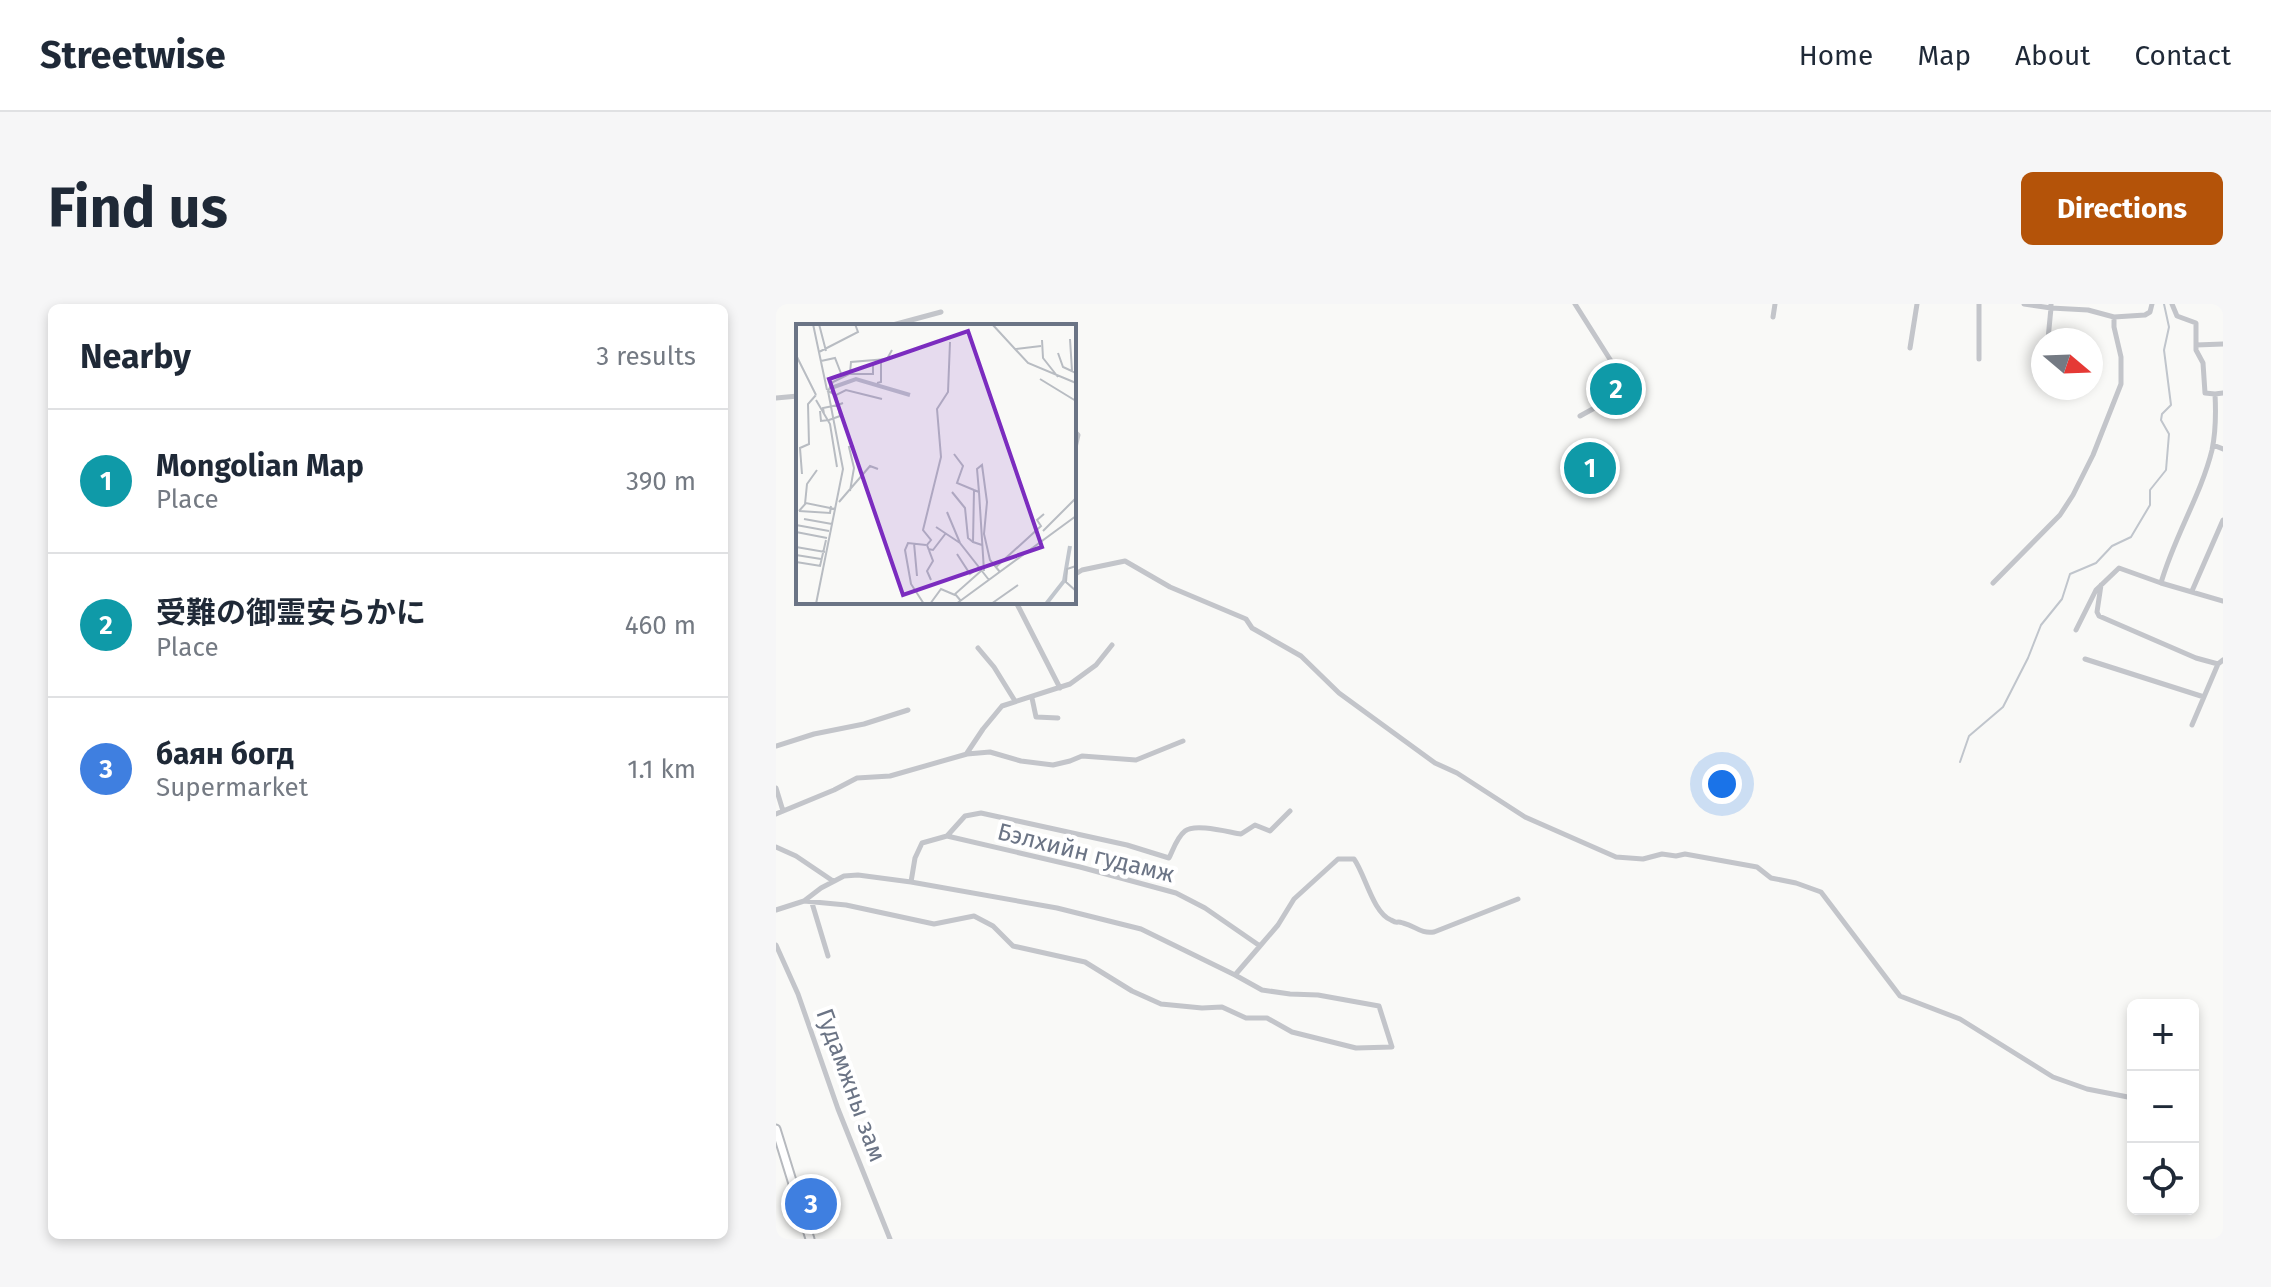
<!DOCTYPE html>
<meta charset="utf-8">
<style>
body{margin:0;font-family:"Fira Sans","Noto Sans SC","Noto Sans JP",sans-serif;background:#f6f6f7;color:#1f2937}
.controls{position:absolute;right:24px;bottom:24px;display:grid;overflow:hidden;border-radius:12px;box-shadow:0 4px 12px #0003}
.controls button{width:72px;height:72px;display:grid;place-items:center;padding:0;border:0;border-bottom:2px solid #e0e1e3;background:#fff;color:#1f2937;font:40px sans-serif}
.compass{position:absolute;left:1255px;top:24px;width:72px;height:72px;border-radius:50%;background:#fff;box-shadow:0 4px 12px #0003;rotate:109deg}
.you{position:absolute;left:946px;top:480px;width:28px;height:28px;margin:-20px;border:6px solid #fff;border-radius:50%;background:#1a73e8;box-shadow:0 0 0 12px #1a73e833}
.badge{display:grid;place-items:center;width:52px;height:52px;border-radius:50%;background:#b45309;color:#fff;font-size:26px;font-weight:700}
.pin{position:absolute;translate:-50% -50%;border:4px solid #fff;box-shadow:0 2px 8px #0006}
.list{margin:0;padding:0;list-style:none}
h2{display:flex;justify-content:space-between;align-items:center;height:104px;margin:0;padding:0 32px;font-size:34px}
h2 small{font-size:26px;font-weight:400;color:#747a83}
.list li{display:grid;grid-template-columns:52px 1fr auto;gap:24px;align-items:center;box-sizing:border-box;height:144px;padding:0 32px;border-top:2px solid #e0e1e3}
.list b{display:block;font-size:30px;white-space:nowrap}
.list p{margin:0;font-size:26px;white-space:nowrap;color:#747a83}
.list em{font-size:26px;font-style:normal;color:#747a83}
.icon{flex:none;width:44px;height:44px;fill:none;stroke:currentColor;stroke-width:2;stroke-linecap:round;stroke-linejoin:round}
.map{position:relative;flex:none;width:1447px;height:935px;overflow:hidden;border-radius:12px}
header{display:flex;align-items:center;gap:48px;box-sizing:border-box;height:112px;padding:0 40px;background:#fff;border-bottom:2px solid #e0e1e3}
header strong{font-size:38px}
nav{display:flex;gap:44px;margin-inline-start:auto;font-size:28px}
.intro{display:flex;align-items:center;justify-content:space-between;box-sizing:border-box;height:192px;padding:0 48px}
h1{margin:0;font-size:56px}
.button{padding:20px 36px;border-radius:12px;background:#b45309;color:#fff;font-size:28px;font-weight:700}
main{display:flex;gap:48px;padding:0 48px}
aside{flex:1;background:#fff;border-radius:12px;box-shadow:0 4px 12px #0003}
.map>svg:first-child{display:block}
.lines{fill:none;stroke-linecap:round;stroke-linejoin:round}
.stream{stroke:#c0c5cc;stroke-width:2}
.secondary-casing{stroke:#b6b9be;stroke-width:11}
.street{stroke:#c3c5ca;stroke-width:5}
.secondary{stroke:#fff;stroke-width:7}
.labels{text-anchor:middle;stroke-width:8;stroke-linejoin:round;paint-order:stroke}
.street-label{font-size:24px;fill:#6b7485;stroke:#fff}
.inset-river{fill:none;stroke:#c0c5cc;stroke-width:4}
.inset-road{fill:none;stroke:#b8bcc2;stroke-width:2}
.view{fill:#7b2cbf;fill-opacity:0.15;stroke:#7b2cbf;stroke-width:4}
.inset-edge{fill:none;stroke:#6b7485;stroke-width:4}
</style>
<header>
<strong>Streetwise</strong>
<nav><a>Home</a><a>Map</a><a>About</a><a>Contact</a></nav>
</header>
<div class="intro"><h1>Find us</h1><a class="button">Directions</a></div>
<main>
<aside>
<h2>Nearby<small>3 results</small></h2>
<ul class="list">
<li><span class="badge" style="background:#0f9aa8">1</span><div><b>Mongolian Map</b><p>Place</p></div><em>390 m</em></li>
<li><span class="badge" style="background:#0f9aa8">2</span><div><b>受難の御霊安らかに</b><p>Place</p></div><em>460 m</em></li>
<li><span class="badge" style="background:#3f7fe0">3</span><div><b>баян богд</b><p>Supermarket</p></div><em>1.1 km</em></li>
</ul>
</aside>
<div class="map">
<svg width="1447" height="935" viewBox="0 0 1447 935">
<rect width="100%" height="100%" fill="#f9f9f7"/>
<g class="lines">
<path class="stream" d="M1184 458 1193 432 1227 403 1252 354 1265 321 1286 295 1294 270 1320 259 1336 242 1355 233 1374 201V186L1390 166 1393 130 1385 116 1386 110 1395 101 1388 46 1393 23 1388 0"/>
<defs>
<path id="secondary" d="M0 825 34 935"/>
</defs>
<use href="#secondary" class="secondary-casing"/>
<path class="street" d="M799 0 842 68 845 77 833 96 804 112
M1203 0V55
M1248 0 1275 4 1272 35
M1396 0 1401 12 1420 19V46L1427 59 1429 89 1439 90C1440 109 1440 127 1436 146 1425 191 1398 233 1385 279L1447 297
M997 13 999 0
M1338 13 1369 11 1374 8 1376 0
M113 22 165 8
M1420 41 1447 40
M1134 44 1141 0
M1439 90 1447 89
M0 94 22 92
M298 127 302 131 298 148
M1437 141 1447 145
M298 271 306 266 349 257 394 283 470 315 476 324 525 352 563 389 659 459 681 469 749 513 840 553 867 555 886 550 900 552 909 550 981 563 995 574 1020 579 1045 588 1124 692 1184 715 1277 773 1311 785 1357 794
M1217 279 1284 211 1297 191 1317 151 1345 80V53L1338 23V13L1312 6 1275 4V0
M1325 281 1321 308 1323 312 1420 354 1442 360 1447 356
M1416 287 1447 216
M240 298 284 384
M1300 326 1320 286 1343 264 1385 279
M202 344 218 363 239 397
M1309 355 1428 393
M256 394 260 413 282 414
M1416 421 1442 360
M0 442 38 430 88 420 132 406
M191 449 207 425 226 402 294 380 320 361 336 341
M0 484 7 507
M0 510 58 486 81 474 114 472 191 450 214 448 245 457 277 461 294 457 306 452 360 456 407 437
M171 532 189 512 205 509 351 541 393 554C397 546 401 533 409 527 419 519 452 528 465 530L479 521 494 527 514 507
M0 543 20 552 57 577
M28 597 45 584 68 572 82 571 135 578 281 604 365 625 459 671 484 642 429 604 400 589 304 563 171 532 146 539 139 554 135 578
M36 599 52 652
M0 606 28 597 70 601 158 620 198 612 217 622 237 642 309 658 356 687 385 700 426 704 446 703 470 714H491L516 728 580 744 616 743 603 702 542 691 514 690 486 686 459 671
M0 641 22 690 62 805 114 935
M484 642 502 621 518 595 562 555H578C589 570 597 609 615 616 624 621 618 616 627 619 640 622 644 630 658 628L742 595
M1417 806H1419"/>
<use href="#secondary" class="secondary"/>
</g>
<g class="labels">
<g class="street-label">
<text transform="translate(310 549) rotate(14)" y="8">Бэлхийн гудамж</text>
<text transform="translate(75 781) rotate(70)" y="8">Гудамжны зам</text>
</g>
</g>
<g transform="translate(20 20)">
<rect width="280" height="280" fill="#f9f9f7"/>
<path class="inset-river" d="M35 64 60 55 114 71M250 280 268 257 274 222"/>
<path class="inset-road" d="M17 0 31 66M23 0 30 27M196 0 232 39 280 59M274 15 276 47M246 16 247 34 262 53M219 25 245 22M23 28 62 8 59 0M262 29 267 43 280 49M0 31 20 71M25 37 39 34 46 52M54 49 55 38 91 35 96 26M244 55 280 77M81 59 85 58V37M40 71 32 67 37 58 53 50H77V38M20 76 34 100 41 143M24 87 25 97 33 96 44 92 42 81 47 79M28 90 27 84 42 81 40 71 50 66 86 75M158 130 167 142 161 159 178 166M6 150 4 124 13 120 12 80 20 71M54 167 58 144 53 123 58 122M156 168 169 184 172 214 177 218M183 168 181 145 186 141 191 178 188 210 194 236 204 248M43 178 74 142 82 145M9 180 11 160 21 146M3 187 10 179 39 185M3 187 34 189 35 182M151 188 164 219 193 256M8 195 36 200M0 201 33 207M140 203 164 219M247 207 280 174M0 208 31 214M118 219 121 252M186 221 177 218 178 166 183 168 188 247M0 223 29 228M132 225 137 226 150 209M161 230 174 250 182 244M0 231 25 235M0 238 25 242M24 242 30 216M280 242 271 245 270 258 280 267M200 243 245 202 241 196 248 190M135 256 131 247 137 237 131 221 135 216 127 206 145 133 141 85 152 68 154 18M165 277 159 270 185 247M20 280 47 145 32 67M128 280 115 260 109 226 112 219 130 221M134 280 145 265 159 271M160 280 280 192M195 280 222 261"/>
<path class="view" d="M172 7 246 223 107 271 33 55Z"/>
<rect width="280" height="280" class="inset-edge"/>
</g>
</svg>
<div class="controls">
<button>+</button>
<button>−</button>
<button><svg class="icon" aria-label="locate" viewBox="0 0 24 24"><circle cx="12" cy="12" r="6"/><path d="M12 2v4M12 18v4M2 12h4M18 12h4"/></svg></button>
</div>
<svg class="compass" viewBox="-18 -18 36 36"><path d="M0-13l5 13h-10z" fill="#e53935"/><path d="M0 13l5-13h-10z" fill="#747a83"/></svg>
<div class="you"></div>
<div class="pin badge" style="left:814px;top:164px;background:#0f9aa8">1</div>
<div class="pin badge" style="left:840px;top:85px;background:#0f9aa8">2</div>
<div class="pin badge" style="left:35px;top:900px;background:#3f7fe0">3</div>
</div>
</main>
